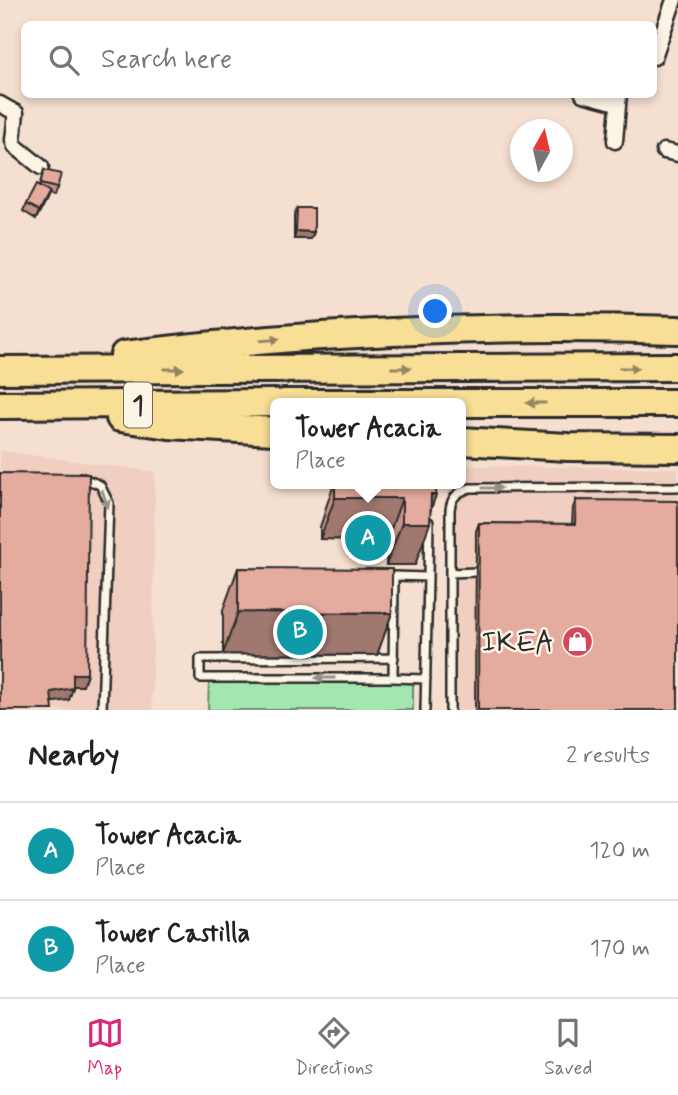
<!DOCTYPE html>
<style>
body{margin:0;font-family:Mynerve,sans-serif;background:#f2f2f2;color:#222}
.compass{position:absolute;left:510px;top:119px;width:63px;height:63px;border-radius:50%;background:#fff;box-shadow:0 4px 10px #0003;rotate:8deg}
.you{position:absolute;left:436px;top:312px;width:24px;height:24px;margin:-18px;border:5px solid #fff;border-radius:50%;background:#1a73e8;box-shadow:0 0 0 10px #1a73e833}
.badge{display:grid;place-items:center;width:46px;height:46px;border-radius:50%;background:#db2777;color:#fff;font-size:23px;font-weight:700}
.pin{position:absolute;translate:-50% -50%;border:4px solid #fff;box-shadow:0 2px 7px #0006}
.popup{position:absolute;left:270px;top:398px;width:196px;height:91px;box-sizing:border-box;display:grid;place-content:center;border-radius:10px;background:#fff;filter:drop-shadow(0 2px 5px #0005);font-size:23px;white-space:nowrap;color:#767676}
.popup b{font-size:26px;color:#222}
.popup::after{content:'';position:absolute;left:50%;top:100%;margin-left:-14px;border:14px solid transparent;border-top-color:#fff}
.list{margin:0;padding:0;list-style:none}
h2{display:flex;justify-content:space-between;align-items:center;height:91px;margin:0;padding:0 28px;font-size:30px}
h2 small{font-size:23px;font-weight:400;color:#767676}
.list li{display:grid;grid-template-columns:46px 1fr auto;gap:21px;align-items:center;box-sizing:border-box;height:98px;padding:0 28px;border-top:2px solid #e0e0e0}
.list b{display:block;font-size:26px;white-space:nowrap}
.list p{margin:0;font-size:23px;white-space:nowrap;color:#767676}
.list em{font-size:23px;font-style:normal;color:#767676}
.icon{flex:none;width:38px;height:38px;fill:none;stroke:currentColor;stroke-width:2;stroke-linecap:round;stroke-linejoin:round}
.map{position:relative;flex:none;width:678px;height:710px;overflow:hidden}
.search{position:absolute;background:#fff;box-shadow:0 4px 10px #0003;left:21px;right:21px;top:21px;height:77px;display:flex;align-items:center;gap:18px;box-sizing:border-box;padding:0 24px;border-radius:10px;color:#767676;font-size:26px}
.sheet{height:287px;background:#fff}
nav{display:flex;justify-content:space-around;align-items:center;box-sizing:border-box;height:98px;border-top:2px solid #e0e0e0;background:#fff;font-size:19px;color:#767676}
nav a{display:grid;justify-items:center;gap:4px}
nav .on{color:#db2777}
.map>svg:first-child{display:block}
.built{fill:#f0cfc1}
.green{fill:#a3e6b0;stroke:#67886e;stroke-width:2}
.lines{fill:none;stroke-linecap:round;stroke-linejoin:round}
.lane-casing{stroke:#2b2b2b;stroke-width:12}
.street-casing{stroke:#2b2b2b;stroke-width:19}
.highway-casing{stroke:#2b2b2b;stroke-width:32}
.lane{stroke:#fcf5e5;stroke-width:7}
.street{stroke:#fcf5e5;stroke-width:14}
.highway{stroke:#f9df96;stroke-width:26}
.wall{fill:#c49388;stroke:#2b2b2b;stroke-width:2}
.shaded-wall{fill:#a0786f;stroke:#2b2b2b;stroke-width:2}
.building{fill:#e4ab9e;stroke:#2b2b2b;stroke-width:2}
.oneway{fill:#928560}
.oneway2{fill:#949088}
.labels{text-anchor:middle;stroke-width:5;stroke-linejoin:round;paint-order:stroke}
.shield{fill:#fcf5e5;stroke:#6a6863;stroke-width:2}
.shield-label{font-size:26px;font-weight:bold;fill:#2b2b2b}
.poi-label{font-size:28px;fill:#2b2b2b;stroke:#fcf5e5;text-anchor:end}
</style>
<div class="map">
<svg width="678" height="710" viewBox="0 0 678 710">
<rect width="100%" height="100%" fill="#f5dfd0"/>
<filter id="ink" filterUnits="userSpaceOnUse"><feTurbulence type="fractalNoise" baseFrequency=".0143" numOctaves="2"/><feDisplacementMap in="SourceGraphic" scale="14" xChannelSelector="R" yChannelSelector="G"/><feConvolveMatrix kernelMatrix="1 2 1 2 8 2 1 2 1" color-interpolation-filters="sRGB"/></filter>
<g filter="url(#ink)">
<path class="built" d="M0 451 155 472 152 710H0Z
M461 466 678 468V710H445L447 484H461Z"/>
<path class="green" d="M209 681H413V710H208Z"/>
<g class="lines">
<defs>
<path id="lane" d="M81 477 100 485 109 503 102 710
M450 573 476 572
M428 577 429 522
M393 678H200V659L394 658
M425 710 428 577 394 576 393 678 426 679
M450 710V510C451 497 458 492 470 488L678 487"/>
<path id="street" d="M654 57 674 0
M583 94 617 103
M0 104 16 113 13 140 15 146 41 167
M615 141 619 94
M664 151 678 154"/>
<path id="highway" d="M124 355C307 332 493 324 678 330
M0 370 678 367
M284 403H678
M0 405 275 403
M120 418 169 425 275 431
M461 441 568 447 678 448"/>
</defs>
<use href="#lane" class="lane-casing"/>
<use href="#street" class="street-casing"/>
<use href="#highway" class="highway-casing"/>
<use href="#lane" class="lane"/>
<use href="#street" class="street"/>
<use href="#highway" class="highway"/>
</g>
<path class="wall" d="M44 170 57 188 54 196 48 195 36 219 23 211 26 204 39 187Z
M297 208 314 232 311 239H294V216Z
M334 484H436L431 509 415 565H386L387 540 320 539V527L324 515 325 510Z
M576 500 678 710H475L476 531 479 523 572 524 573 508Z
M238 568 392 613 377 655 223 654V610Z"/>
<path class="shaded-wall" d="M49 192 46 200 36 219 39 211Z
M296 231 314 232 311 239H294Z
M431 495H436L426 523H430L415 565H386L402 523Z
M335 498H402L387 540 320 539Z
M238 612 392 613 377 655 223 654Z
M73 674H87L83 686H68Z
M73 688 69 700 47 703 51 692Z"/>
<path class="building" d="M44 170 61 174 57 188 40 184Z
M36 185 49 192 39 211 26 204Z
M297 208H314V232L296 231Z
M0 473 89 474 87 674H73V688L51 692 53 710H0Z
M340 484H436V495H431L430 523H402V498H335V485H340Z
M576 500 678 501V710H478L479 523 575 524Z
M238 568 392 569V613L238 612Z"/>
<defs><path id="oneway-solid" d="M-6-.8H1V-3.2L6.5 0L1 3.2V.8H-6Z" transform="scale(1.75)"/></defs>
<g class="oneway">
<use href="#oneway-solid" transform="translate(270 340) rotate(-5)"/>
<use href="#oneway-solid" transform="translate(401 368)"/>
<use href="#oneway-solid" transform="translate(629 368)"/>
<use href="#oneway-solid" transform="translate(174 369)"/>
<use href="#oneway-solid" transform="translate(536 403) rotate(-180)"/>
</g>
<g class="oneway2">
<use href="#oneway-solid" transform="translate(492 488)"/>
<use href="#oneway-solid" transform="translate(105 499) rotate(72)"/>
<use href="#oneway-solid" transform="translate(325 678) rotate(180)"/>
</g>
</g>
<defs>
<symbol id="shop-disc" viewBox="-11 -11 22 22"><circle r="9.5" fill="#d1495b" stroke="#fcf5e5"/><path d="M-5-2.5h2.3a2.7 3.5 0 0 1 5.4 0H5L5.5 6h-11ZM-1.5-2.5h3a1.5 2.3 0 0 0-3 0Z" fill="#fff"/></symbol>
</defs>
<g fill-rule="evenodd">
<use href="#shop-disc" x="560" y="624" width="35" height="35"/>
</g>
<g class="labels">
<rect class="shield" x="124" y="382.5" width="28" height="45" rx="5"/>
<g class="shield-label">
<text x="138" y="414">1</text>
</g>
<g class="poi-label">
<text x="554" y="651">IKEA</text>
</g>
</g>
</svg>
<svg class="compass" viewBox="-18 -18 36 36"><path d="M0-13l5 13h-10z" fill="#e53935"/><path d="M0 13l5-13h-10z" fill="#767676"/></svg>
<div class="you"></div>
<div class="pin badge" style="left:368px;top:538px;background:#0f9aa8">A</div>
<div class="popup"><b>Tower Acacia</b>Place</div>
<div class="pin badge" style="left:300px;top:632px;background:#0f9aa8">B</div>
<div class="search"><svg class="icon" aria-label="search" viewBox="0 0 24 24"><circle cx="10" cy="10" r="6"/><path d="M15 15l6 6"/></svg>Search here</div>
</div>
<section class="sheet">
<h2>Nearby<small>2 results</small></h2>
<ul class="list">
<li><span class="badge" style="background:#0f9aa8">A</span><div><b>Tower Acacia</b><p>Place</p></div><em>120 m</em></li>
<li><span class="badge" style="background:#0f9aa8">B</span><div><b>Tower Castilla</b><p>Place</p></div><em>170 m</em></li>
</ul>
</section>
<nav>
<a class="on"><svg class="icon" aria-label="map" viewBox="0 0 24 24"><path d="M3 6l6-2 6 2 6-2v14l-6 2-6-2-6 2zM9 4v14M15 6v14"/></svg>Map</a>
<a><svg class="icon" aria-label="directions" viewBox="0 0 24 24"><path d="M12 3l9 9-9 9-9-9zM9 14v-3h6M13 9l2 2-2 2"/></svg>Directions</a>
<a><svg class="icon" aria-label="saved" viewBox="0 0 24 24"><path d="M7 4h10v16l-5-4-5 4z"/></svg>Saved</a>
</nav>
